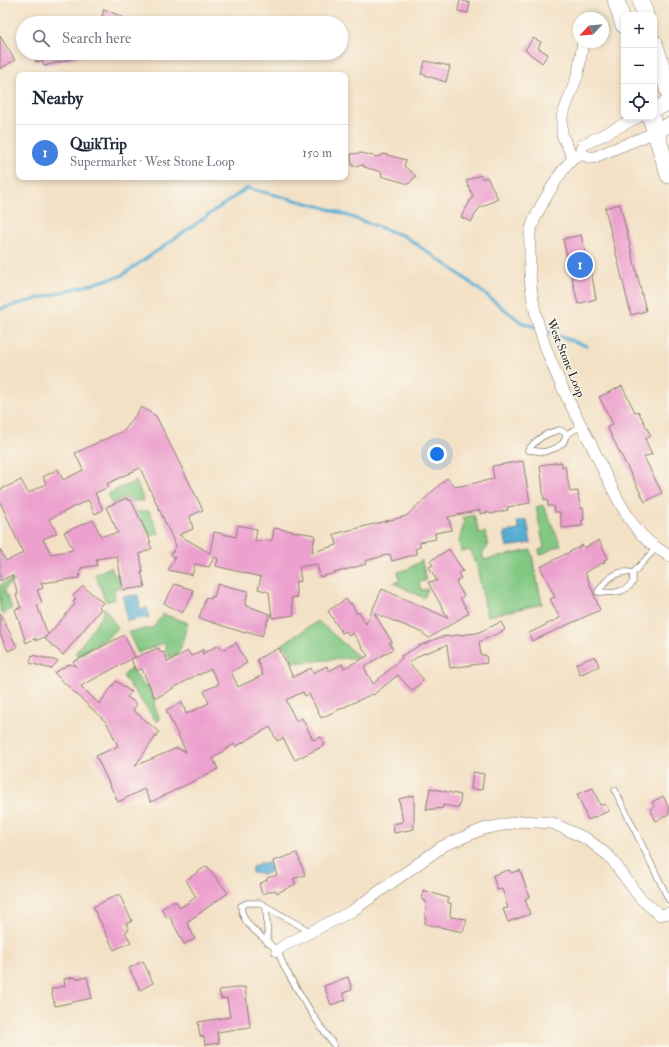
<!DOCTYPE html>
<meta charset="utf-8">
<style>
body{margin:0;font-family:"IM FELL Double Pica",serif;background:#f6f6f7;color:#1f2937}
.controls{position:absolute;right:12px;top:12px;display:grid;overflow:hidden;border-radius:8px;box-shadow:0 2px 6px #0003}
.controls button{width:36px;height:36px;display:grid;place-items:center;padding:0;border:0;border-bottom:1px solid #e0e1e3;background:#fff;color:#1f2937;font:20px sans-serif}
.compass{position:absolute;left:573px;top:12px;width:36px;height:36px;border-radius:50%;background:#fff;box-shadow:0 2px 6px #0003;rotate:244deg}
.you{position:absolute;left:437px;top:454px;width:14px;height:14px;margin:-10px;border:3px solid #fff;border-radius:50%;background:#1a73e8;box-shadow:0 0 0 6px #1a73e833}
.badge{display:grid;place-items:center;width:26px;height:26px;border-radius:50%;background:#ea580c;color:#fff;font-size:13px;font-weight:700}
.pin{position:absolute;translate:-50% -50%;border:2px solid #fff;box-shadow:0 1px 4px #0006}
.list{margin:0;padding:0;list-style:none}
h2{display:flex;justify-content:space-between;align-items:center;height:52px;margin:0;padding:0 16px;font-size:17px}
h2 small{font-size:13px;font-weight:400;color:#747a83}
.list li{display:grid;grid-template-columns:26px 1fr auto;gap:12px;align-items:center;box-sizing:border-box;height:56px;padding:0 16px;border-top:1px solid #e0e1e3}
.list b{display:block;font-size:15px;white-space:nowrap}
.list p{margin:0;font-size:13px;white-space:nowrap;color:#747a83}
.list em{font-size:13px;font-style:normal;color:#747a83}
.icon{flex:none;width:22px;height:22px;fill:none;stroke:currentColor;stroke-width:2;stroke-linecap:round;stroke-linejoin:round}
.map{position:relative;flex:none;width:669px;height:1047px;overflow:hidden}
.search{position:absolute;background:#fff;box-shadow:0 2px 6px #0003;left:16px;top:16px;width:332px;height:44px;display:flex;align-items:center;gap:10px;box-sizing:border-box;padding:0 14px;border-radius:22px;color:#747a83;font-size:15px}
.panel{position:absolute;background:#fff;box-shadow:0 2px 6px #0003;left:16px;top:72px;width:332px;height:108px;border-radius:8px}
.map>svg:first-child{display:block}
.green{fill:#82c883;stroke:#4f7250}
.water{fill:#56add3;stroke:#396478}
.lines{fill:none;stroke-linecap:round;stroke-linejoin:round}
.stream{stroke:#56add3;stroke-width:3}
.building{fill:#eca0ce}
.service-casing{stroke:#887e71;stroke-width:7}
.minor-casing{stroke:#887e71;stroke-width:12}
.secondary-casing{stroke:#887e71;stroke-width:16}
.primary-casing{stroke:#887e71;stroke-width:18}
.service{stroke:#fff;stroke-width:5.5}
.minor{stroke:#fff;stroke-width:11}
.secondary{stroke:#fff;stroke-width:15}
.primary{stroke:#fff;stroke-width:17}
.labels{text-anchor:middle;stroke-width:3;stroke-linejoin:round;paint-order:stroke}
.street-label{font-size:12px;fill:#1c1c1c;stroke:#fbf7ec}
</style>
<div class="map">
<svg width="669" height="1047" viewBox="0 0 669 1047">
<rect width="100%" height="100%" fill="#fbf7ec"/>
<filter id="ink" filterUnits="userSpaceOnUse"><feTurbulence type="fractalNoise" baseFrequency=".025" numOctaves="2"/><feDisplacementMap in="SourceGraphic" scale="8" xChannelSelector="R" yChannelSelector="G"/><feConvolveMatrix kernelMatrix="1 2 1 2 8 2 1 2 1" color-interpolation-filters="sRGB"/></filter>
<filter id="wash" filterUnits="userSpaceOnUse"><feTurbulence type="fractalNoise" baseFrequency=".012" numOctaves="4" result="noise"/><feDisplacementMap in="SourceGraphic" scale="16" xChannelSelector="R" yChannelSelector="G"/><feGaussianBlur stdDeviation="0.9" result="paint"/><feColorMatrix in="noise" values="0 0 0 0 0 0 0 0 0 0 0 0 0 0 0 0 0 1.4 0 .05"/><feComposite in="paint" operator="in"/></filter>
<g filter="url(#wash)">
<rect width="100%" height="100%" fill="#f3e1c6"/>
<path class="green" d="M136 481 144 501H128L126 498 112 504 107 494Z
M543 505 561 545 540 555 539 550 544 548 536 507Z
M149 511 159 533 151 536 145 530 136 512Z
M474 515 479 533 485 532 488 547 482 553 484 560 531 550 542 604 487 616 476 562H474L471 550 461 552 459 541 464 524 462 518Z
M422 560 426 581 419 582 421 590 428 589 424 598 394 583 400 580 398 572 408 569Z
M111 567 114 575H118L122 588H114L115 599 106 602 95 574Z
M13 579 14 581 4 589 12 608 3 615 0 610V585Z
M104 607 118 628 107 638 79 656 75 654 103 614Z
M163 614 188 623 179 653 169 658 164 643 138 653 128 632 153 628Z
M318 621 359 657 292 663 289 650 281 645Z
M131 668 145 687 148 686 156 704 154 705 160 719 157 722 123 676Z"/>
<path class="water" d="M527 520 531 543 507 547 504 532 519 530 517 522Z
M138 595 140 609 147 608 149 617 127 621 123 596Z
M260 863H269L271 865V871L265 874 252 873V867Z"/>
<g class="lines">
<path class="stream" d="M0 309 121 276 247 188 323 207 404 236 450 267 521 322 537 328
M542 330 587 346"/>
</g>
<g id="blocks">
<path class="building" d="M460 0 470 3 468 13 458 11Z
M104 9 136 23H100Z
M0 36 15 60 0 69Z
M533 38 541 42 538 48 548 54 542 63 525 50Z
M33 53H83V56L44 66 42 60 36 62Z
M425 61 450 66 446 82 421 74Z
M362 153 377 157 384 154 406 160 404 166 416 176 409 184 381 176 382 172 364 167V165L352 166 351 154Z
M480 175 483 179 487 177 498 199 479 208 471 222 461 217 473 196 466 181Z
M620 204 646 311 631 315 605 208Z
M581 235 585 251 588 253 596 299 578 304 563 239Z
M622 386 635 412 638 411 651 436 645 439 652 454 644 457 662 493 645 502 607 427 613 424 599 397Z
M141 407 156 416 203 510 190 516 193 529 179 535 210 553 214 532 236 537 238 525 257 529 255 541 272 540 274 528 315 535 312 552 337 545 334 534 406 516 447 478 455 487 494 479 492 466 523 461 530 503 507 507 508 510 490 514 489 512 480 514V510L448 517 452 530 435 533 436 539 420 542V547L415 549 417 554 392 561 390 554 365 561 366 564 320 577 317 564 299 567 301 581 295 582 297 597 291 598 294 615 272 618 269 592 258 589 261 577 216 566 218 559 214 557 209 567 195 564 192 575 168 570 175 558 171 555 176 546 140 468 113 481 107 484 109 487 95 493 103 510 95 514 88 500 49 519 57 533 43 539 51 554 73 550 64 532 93 520 101 536 118 533 106 507 127 498 128 501 131 500 151 542 149 543 152 548 140 554 143 573 141 572 145 587 123 590 117 556 96 559 97 565 81 568 79 578 41 583 43 588 37 590 42 603 37 605 48 635 75 604 73 602 76 599 73 596 83 586 103 603 99 607 101 609 63 655 45 639 47 636 35 641 36 638 26 643 15 609 21 608 16 595 18 594 12 575 0 581V549L6 561 23 553 0 502V490L21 480 28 493 46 484 43 477 58 469 63 480 83 470 75 453 125 430Z
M562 462V467L565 466 570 492 578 491 580 508H583L584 520H582V526L562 528 560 512H555L554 506H548L547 499 544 500 540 465Z
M599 540 608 558 604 560 605 562 585 572 600 610 532 641 529 633 560 618 550 599 555 597 540 567 583 545 584 548Z
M449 549 463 571 458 573 461 578 456 582 464 596 460 598 469 613 429 638 421 632 374 613 392 642 389 643 393 649 364 667 373 684 402 658 401 656 419 646 441 637 477 633 501 622 505 630 479 642 481 655H486L487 663 450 668 447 645 420 655 409 663 424 680 412 691 398 675 373 695 372 694 321 718 309 694 305 696 303 692 286 700 296 721 302 718 313 740 321 737 325 745 295 760 283 738 277 741 270 727 235 747 234 744 213 758 218 769 151 802 144 789 118 802 96 756 118 746 107 723 54 673 69 664 77 666 73 662 124 635 135 657 81 686 99 704 116 681 131 692 127 697 137 704 133 710 159 732 135 766 177 748 186 752 166 710 182 702 186 714 209 703 204 691 219 684 211 669 199 675 198 674 158 697H154L142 669 136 671 131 659 159 648 161 653 164 652 168 662 188 651 191 656 204 649 202 654 217 646H220L222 650 236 643 247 663 231 672 238 687 263 675 257 659 279 648 293 677 311 668 313 673 327 666 329 671 342 664 344 668 368 656 353 633 349 636 346 631 342 633 328 611 346 599 350 604 351 603 357 614 359 612 366 624 382 589 448 618 428 582 437 581 429 567 433 565 430 561Z
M175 584 193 590 192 593H194L182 613 164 603Z
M218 584 248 591 245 605 270 614 262 636 246 631 245 633 199 618 206 597 211 599 212 596 214 597Z
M0 613 17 647 8 651 0 634Z
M32 655 58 661 51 669 30 663Z
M595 656 599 666 580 675 576 664Z
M473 772 484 774 482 790 471 789Z
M430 788 461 795 459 808 443 805V808L426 810Z
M593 788 600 805 605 804 609 811 588 820 577 794Z
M414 795V829L394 833 393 824 403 822 399 799Z
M663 796 669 808V814L656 821 650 809 655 807 652 802Z
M297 853 305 875 293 879 296 884 277 893 276 890 262 894 259 884 267 880V878L277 875 273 861Z
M207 866 228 893 187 922 195 939 184 944 170 917 167 918 161 909 173 902H177L180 908 196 897 186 880Z
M509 870 511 873 520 870 529 897 525 899 530 914 508 922 503 909 508 908 502 889 497 890 493 875Z
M423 890 448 898V903H451L450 917 467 919 463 932 425 924 426 901 422 900Z
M119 894 132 921 126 924 129 930 125 932 131 942 114 950 93 907Z
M143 961 153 983 140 990 129 968Z
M75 977 76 979 87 977 92 998 55 1006 51 989 65 986 64 979Z
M348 977 352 990 343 993 346 1000 331 1005 324 986Z
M245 987 250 1027 217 1032 219 1043 205 1045 204 1037 200 1036 198 1022 230 1017 227 998 221 999 219 990Z"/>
</g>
</g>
<g filter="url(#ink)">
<use href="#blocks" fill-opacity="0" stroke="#887e71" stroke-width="1"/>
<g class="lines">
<defs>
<path id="service" d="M528 450 544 452 556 448 563 443 567 434 582 426
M528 450C537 439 545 433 560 430L567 434
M633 573C617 569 606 579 598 592 612 593 624 594 633 582V573L657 547
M615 790 669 900
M266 907 268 943
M311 932 260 903H247L241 906C242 927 264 936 276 950 281 956 283 966 287 972 302 998 316 1022 334 1045"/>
<path id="minor" d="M638 117 583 145 580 154C566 162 556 180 548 194 541 205 535 217 531 229 529 236 530 246 530 253 526 322 560 385 591 444 605 472 624 520 647 540 653 546 662 551 669 556
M580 154 592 158 656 132
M573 158 562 135V117L578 74 583 42
M277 951 283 946 352 911 443 846 483 829 522 821 552 823 587 839 610 857 640 898 660 915 669 913"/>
<path id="secondary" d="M654 109 669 103
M656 132 669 125"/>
<path id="primary" d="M616 0 624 25
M641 0 645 15
M654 43 669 92
M651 117 669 175"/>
</defs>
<use href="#service" class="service-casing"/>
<use href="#minor" class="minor-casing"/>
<use href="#secondary" class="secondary-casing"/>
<use href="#primary" class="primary-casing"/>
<use href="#service" class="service"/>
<use href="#minor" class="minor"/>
<use href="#secondary" class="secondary"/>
<use href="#primary" class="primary"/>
</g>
</g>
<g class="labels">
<g class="street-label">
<text transform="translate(566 358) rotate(68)" y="4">West Stone Loop</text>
</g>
</g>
</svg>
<div class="controls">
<button>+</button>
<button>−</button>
<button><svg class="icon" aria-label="locate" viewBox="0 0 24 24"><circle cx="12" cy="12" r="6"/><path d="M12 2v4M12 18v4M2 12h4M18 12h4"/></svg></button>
</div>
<svg class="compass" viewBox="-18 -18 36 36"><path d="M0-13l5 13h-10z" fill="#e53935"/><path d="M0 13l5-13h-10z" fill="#747a83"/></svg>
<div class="you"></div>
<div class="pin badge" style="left:580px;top:265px;background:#3f7fe0">1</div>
<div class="search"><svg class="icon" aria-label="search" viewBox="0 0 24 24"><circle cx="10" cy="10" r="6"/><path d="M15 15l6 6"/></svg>Search here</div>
<section class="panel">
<h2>Nearby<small></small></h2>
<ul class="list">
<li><span class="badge" style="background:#3f7fe0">1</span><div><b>QuikTrip</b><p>Supermarket · West Stone Loop</p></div><em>150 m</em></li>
</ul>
</section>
</div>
